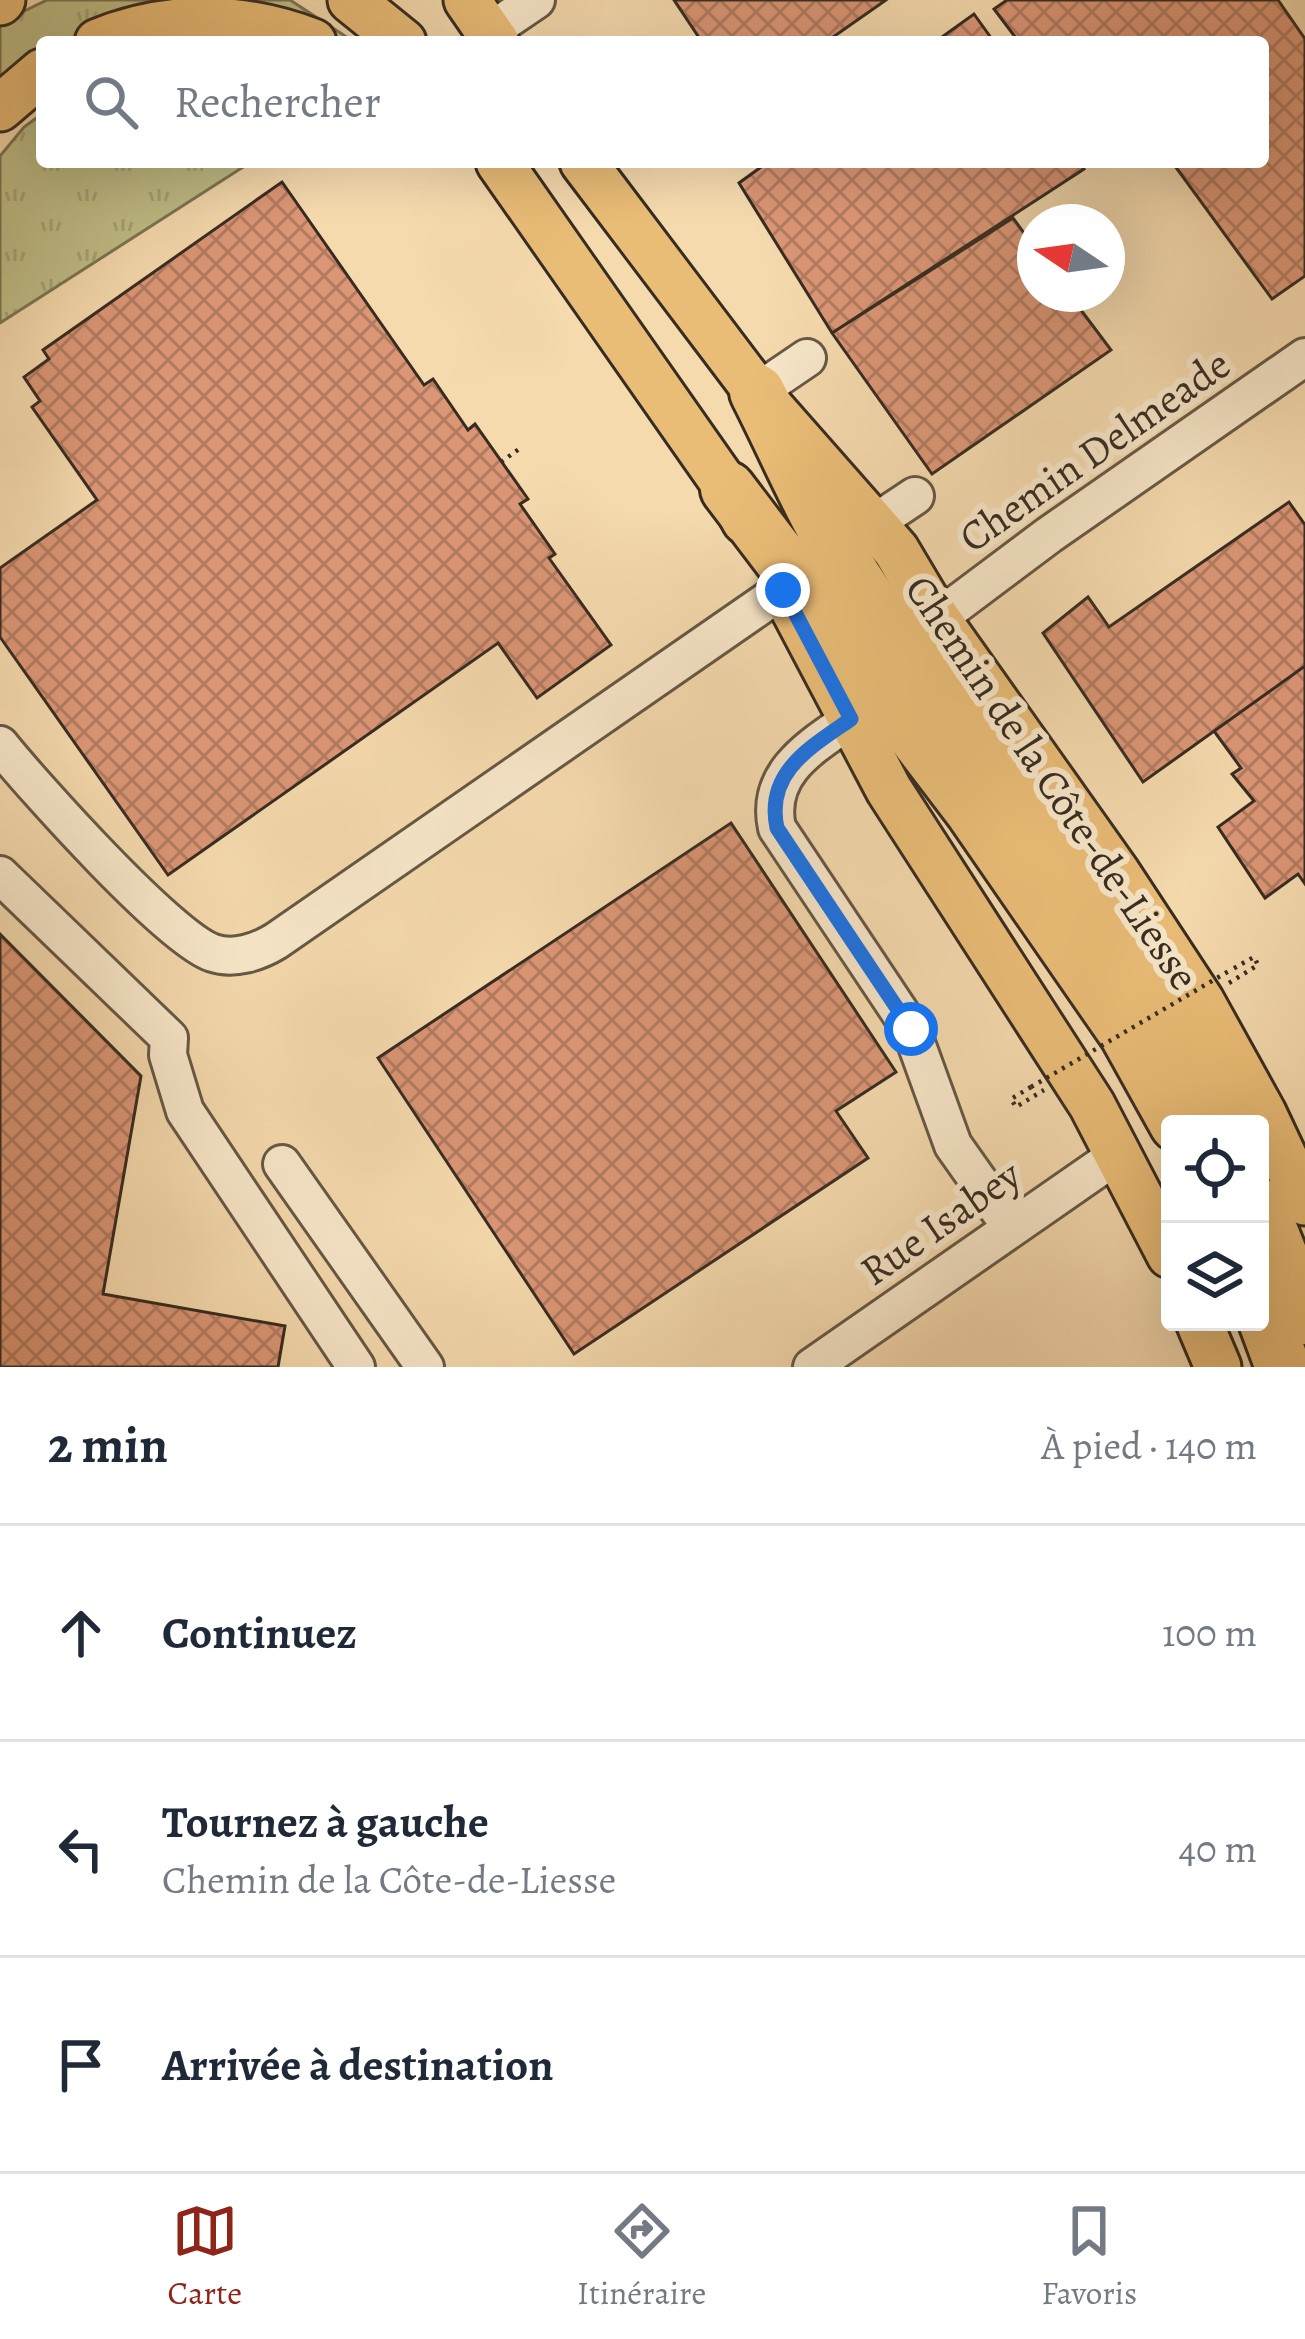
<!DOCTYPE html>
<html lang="fr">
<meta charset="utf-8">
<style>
body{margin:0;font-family:Alegreya,serif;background:#f6f6f7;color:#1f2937}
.controls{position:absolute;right:36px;bottom:36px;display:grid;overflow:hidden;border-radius:12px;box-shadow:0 12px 48px #0002}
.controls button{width:108px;height:108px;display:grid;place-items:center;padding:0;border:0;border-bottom:3px solid #e0e1e3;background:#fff;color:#1f2937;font:60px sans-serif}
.compass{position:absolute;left:1017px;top:204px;width:108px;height:108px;border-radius:50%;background:#fff;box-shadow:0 12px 48px #0002;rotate:283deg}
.stop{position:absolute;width:36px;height:36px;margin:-27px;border:9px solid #1a73e8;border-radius:50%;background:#fff}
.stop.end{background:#1a73e8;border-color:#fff;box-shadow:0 3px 12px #0008}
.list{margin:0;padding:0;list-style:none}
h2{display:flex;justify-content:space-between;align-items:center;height:156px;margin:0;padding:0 48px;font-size:51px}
h2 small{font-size:39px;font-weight:400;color:#747a83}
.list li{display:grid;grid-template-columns:78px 1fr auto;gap:36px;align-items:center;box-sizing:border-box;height:216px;padding:0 48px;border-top:3px solid #e0e1e3}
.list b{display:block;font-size:45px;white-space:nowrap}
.list p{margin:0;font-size:39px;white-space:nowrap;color:#747a83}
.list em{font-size:39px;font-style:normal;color:#747a83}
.icon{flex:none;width:66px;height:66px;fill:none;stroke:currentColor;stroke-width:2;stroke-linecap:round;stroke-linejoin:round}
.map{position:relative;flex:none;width:1305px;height:1367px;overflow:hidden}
.search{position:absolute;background:#fff;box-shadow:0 12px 48px #0002;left:36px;right:36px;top:36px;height:132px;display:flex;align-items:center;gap:30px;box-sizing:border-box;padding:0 42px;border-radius:12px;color:#747a83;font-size:45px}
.sheet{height:804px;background:#fff}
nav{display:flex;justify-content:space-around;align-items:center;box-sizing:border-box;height:168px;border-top:3px solid #e0e1e3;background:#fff;font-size:33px;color:#747a83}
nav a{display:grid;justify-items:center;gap:6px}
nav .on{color:#8f2418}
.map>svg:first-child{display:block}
.grass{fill:url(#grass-tufts);stroke:#7c7554;stroke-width:3}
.building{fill:url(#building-cross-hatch);stroke:#372c21;stroke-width:3}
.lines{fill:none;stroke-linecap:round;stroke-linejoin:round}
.minor-casing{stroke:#665844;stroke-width:42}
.major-casing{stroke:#372c21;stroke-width:51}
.highway-casing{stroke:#372c21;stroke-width:60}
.path{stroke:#372c21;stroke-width:4.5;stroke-dasharray:3 6;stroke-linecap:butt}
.minor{stroke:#f8e7ca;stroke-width:36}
.major{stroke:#eabd77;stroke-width:45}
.highway{stroke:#eabd77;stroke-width:54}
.path-bridge{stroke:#372c21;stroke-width:4.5;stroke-dasharray:3 6;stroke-linecap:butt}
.route{stroke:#1a73e8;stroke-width:15}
.labels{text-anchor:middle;stroke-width:12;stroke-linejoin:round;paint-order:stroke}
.street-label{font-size:42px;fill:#372c21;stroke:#f8e7ca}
</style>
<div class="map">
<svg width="1305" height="1367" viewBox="0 0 1305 1367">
<defs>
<pattern id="grass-tufts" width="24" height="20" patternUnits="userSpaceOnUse" patternTransform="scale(3)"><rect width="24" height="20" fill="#c0be88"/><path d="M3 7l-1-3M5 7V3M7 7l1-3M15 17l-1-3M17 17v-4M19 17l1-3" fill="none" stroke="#a6a375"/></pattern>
<pattern id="building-cross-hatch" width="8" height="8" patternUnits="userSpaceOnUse" patternTransform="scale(3)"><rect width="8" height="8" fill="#db9676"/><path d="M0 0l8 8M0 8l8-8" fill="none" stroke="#b27b60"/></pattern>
</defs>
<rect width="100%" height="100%" fill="#f5daae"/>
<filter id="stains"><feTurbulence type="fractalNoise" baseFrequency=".00167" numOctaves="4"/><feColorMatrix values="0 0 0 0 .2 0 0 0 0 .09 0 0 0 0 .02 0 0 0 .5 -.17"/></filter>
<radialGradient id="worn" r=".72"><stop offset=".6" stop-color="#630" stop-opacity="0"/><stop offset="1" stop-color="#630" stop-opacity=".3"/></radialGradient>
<path class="grass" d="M47 0H290L345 36 336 42 297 26 98 27 64 42H42V54L0 85V23Z
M42 114V162H251L0 323V156L24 127Z"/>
<path class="building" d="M674 0H886L826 42H702Z
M1007 0H1278L1305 39V276L1272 299 1172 162H1263V42H1019L994 9Z
M974 14 994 42H935Z
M768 162H1079L1084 169 832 333 739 183Z
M282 182 424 385 433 379 468 430 475 424 528 499 520 504 555 554 549 558 611 645 537 698 498 643 168 875 0 637V568L97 500 32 407 40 401 24 377 49 359 43 350Z
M1013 218 1035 248V294H1069L1111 350 932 474 832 333Z
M1289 502 1305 525V666L1143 782 1043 633 1088 597 1109 627Z
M1305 666V884L1298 874 1265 898 1218 827 1254 801 1232 774 1241 768 1214 731Z
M731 823 896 1072 836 1111 868 1158 574 1354 378 1058Z
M0 934 141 1076 103 1294 285 1326 278 1367H0Z"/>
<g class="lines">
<defs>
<path id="minor" d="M489 32 536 0
M757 392 807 358
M873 524 915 496
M937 619 1049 535 1305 357
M851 719C811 747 765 773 777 828L911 1029 953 1145 1011 1227
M0 745C33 786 170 939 213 953 234 960 258 952 276 941L783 590
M0 875 169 1038 168 1055 185 1111 356 1367
M282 1164 425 1367
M812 1367 1120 1153"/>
<path id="major" d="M351 0 403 42
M467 0 496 42
M0 2 2 0
M98 42C168 13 243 15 313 42
M0 108 42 72
M499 162 728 489 745 521
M583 162 757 392 896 550 937 619 1117 873 1201 1001 1263 1113 1305 1202
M783 589 889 790 1092 1105 1170 1255
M1199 1322 1218 1367"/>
<path id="highway" d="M757 392C788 453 816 521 854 578 975 760 1119 929 1220 1124
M728 489 972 810 1127 1034 1177 1124
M1260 1206 1305 1317
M1260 1305 1283 1367"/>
</defs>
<use href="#minor" class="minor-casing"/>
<use href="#major" class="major-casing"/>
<use href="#highway" class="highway-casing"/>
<path class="path" d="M501 462 519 449
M1229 983 1258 965 1254 957 1229 971
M1031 1087 1011 1099 1016 1107 1044 1090"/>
<use href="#minor" class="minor"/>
<use href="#major" class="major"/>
<use href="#highway" class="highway"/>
<path class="path-bridge" d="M1031 1087 1229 971"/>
</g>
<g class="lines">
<path class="route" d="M783 590 851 719C811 747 765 772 777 828L911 1029"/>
</g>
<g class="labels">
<g class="street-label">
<text transform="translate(1094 450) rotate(-35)" y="15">Chemin Delmeade</text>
<text transform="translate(1053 782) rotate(56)" y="15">Chemin de la Côte-de-Liesse</text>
<text transform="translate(940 1222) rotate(-35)" y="15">Rue Isabey</text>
</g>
</g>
<rect width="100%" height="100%" filter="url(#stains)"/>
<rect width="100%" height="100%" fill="url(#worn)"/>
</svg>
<div class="controls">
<button><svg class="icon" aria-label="locate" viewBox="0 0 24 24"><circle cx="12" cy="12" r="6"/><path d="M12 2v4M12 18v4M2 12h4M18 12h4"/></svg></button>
<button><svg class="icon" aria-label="layers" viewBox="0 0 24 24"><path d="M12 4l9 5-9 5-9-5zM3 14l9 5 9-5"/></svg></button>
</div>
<svg class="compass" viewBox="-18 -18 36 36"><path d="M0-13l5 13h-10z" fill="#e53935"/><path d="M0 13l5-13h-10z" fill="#747a83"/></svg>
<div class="stop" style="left:911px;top:1029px"></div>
<div class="stop end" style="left:783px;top:590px"></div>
<div class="search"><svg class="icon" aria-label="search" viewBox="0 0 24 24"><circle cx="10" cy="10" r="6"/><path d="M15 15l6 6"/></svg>Rechercher</div>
</div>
<section class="sheet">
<h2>2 min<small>À pied · 140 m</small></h2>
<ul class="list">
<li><svg class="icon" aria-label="ahead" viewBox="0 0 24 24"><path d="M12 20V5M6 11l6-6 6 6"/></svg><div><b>Continuez</b></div><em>100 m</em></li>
<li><svg class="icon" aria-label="left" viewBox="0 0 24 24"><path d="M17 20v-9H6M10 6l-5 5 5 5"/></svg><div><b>Tournez à gauche</b><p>Chemin de la Côte-de-Liesse</p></div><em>40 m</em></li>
<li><svg class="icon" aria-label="arrive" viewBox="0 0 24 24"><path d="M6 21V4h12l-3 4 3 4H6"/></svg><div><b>Arrivée à destination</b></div></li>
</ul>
</section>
<nav>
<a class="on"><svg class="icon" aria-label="map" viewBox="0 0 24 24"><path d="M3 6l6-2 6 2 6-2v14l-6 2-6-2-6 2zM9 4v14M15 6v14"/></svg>Carte</a>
<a><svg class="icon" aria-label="directions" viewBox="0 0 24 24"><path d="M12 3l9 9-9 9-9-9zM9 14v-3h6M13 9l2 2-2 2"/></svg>Itinéraire</a>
<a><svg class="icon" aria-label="saved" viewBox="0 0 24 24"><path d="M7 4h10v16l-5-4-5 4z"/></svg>Favoris</a>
</nav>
